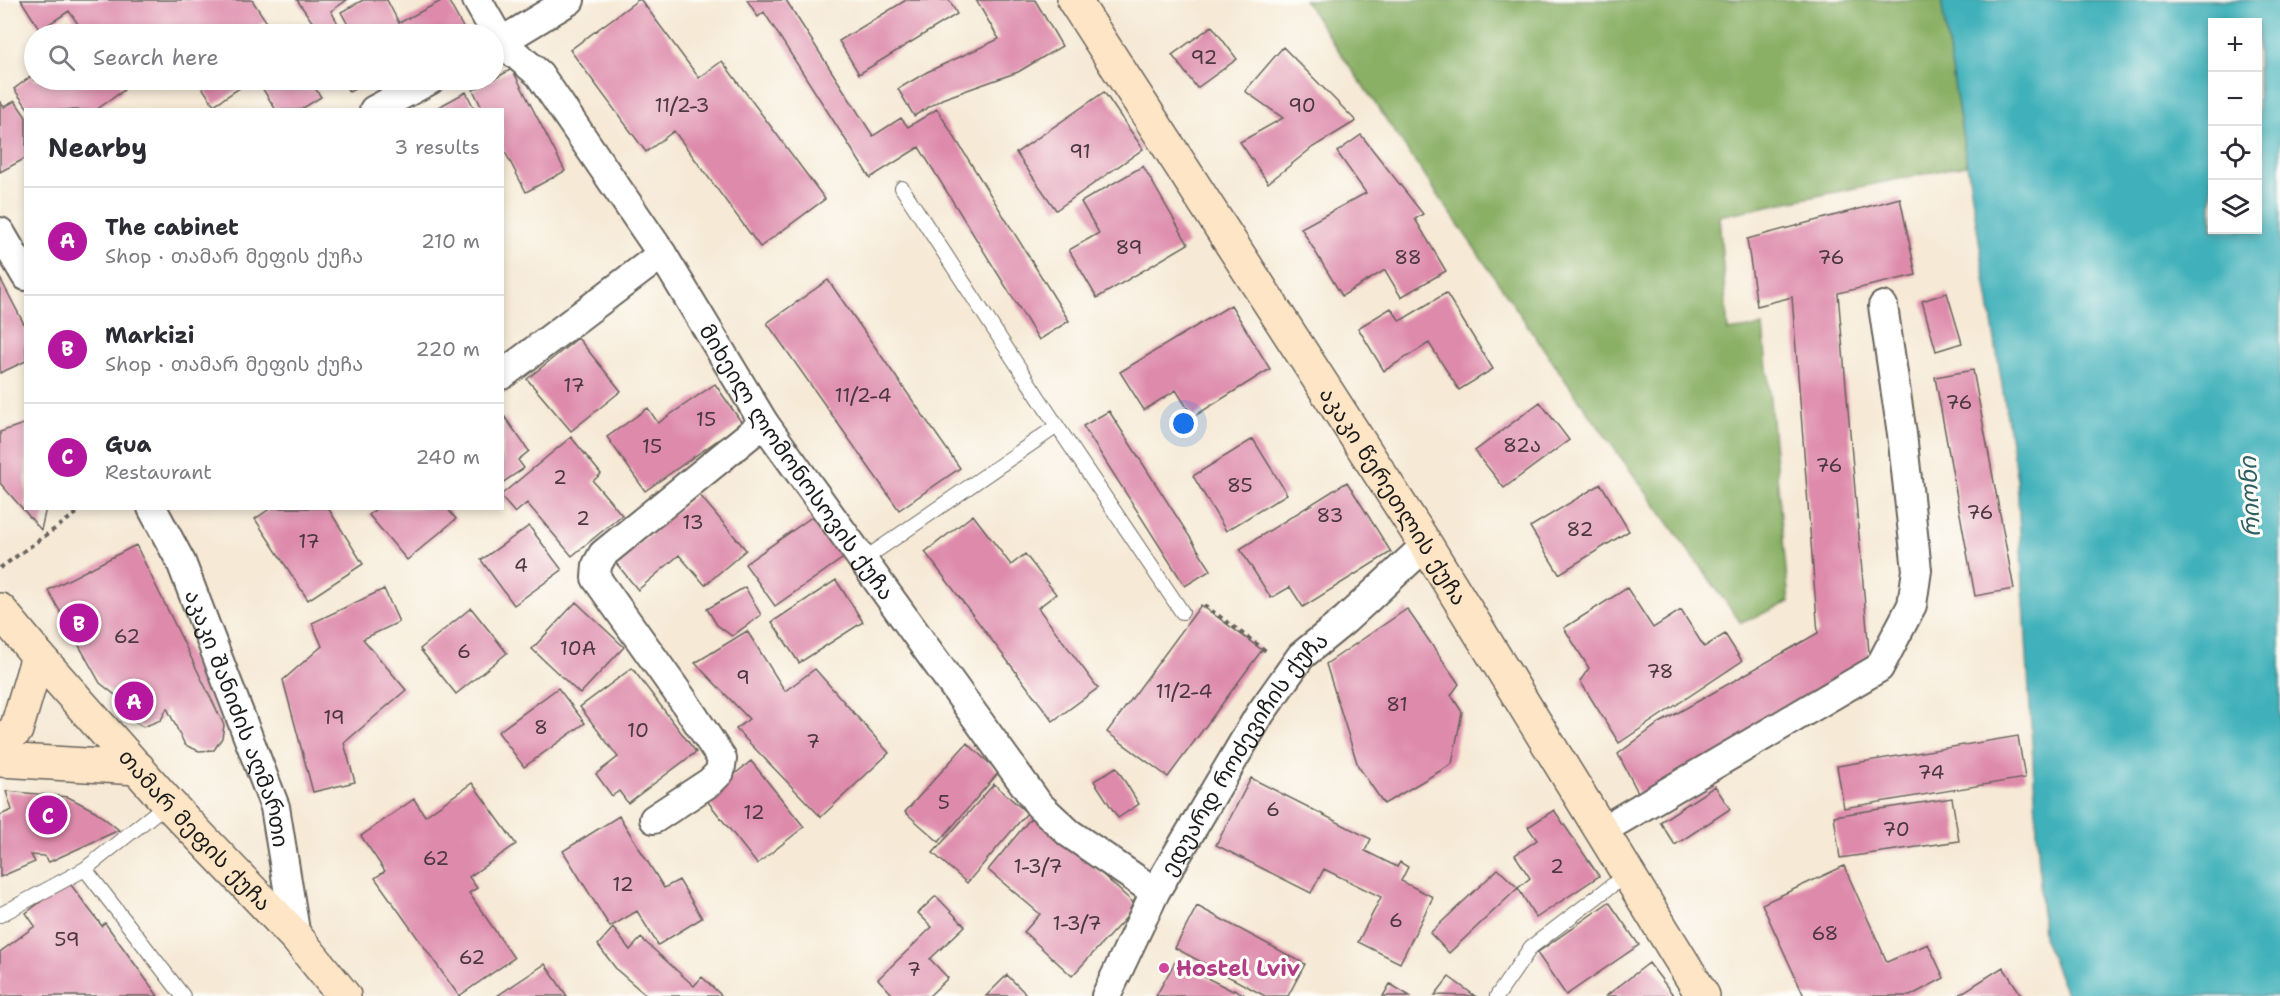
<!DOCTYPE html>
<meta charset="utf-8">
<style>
body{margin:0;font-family:"Shantell Sans","Noto Sans Georgian",sans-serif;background:#f7f7f7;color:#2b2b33}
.controls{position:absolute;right:18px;top:18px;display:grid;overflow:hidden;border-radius:0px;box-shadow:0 3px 9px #0003}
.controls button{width:54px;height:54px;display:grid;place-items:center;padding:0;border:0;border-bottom:2px solid #e1e1e2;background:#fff;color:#2b2b33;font:30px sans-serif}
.you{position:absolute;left:1184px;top:424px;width:21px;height:21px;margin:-15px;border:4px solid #fff;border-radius:50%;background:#1a73e8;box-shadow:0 0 0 9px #1a73e833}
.badge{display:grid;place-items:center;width:39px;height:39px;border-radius:50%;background:#b5179e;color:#fff;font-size:20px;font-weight:700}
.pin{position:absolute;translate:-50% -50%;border:3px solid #fff;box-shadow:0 2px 6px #0006}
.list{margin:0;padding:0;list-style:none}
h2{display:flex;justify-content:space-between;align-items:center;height:78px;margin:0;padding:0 24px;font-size:26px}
h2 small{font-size:20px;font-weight:400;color:#7c7c81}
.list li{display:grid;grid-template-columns:39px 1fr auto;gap:18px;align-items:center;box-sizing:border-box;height:108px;padding:0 24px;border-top:2px solid #e1e1e2}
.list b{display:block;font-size:22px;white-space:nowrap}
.list p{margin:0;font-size:20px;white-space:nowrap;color:#7c7c81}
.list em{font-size:20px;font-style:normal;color:#7c7c81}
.icon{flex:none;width:33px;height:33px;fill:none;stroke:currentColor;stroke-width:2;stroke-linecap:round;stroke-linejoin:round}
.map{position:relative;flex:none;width:2280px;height:996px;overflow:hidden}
.search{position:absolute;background:#fff;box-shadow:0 3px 9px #0003;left:24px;top:24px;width:480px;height:66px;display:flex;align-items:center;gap:15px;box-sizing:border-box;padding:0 21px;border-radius:33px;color:#7c7c81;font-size:22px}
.panel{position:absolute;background:#fff;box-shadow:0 3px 9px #0003;left:24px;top:108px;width:480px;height:402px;border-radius:0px}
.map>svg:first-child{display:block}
.forest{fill:#8ab066;stroke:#536641;stroke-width:1.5}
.water{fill:#41b1ba;stroke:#2e666b;stroke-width:1.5;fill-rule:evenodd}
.building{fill:#de8bab}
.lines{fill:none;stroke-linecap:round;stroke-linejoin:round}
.service-casing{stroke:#68645d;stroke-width:16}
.minor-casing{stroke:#68645d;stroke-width:32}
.secondary-casing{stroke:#68645d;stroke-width:36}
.path{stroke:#68645d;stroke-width:4;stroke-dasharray:4.5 4.5;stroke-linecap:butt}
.service{stroke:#fff;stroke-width:14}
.minor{stroke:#fff;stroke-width:28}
.secondary{stroke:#fde5c5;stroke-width:33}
.hotel-dot{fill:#d1479c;stroke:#fdfcf7;stroke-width:2}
.labels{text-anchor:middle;stroke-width:6;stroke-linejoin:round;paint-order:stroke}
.number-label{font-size:20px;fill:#4c3840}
.street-label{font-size:22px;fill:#1c1c1c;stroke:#fdfcf7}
.hotel-label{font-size:22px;font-weight:bold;fill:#b23c85;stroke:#fdfcf7;text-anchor:start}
.water-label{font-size:24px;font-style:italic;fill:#2d5f63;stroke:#fdfcf7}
</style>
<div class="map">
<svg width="2280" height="996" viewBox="0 0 2280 996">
<rect width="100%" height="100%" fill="#fdfcf7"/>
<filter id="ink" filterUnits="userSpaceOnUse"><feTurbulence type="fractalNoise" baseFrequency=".0167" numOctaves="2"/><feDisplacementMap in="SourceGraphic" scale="12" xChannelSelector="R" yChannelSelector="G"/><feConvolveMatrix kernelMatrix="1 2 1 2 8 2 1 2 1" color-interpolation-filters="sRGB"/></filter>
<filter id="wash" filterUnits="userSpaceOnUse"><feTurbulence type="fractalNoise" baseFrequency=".008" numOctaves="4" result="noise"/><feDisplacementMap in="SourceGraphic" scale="24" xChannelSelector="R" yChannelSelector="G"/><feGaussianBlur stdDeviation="1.35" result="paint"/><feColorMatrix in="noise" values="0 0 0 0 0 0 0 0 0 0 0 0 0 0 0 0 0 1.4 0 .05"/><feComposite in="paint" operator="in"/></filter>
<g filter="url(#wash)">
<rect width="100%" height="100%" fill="#f6e9d5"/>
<path class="forest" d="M1304 0H1941L1967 165 1719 216 1728 331 1763 326 1789 602 1741 623 1572 390Z"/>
<path class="water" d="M1941 0H2280V996H2067L2043 937 2017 480ZM2212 22H2258V230H2212Z"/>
<g id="blocks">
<path class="building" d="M21 0H252L266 21 247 34H168L165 31 161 34H85L69 11 40 30Z
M297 0H347L331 11 344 34H291L313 23Z
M363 0H387L399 23 443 0H448L466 33 462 34H353L341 12Z
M638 0H641L699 78 722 61 825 199 760 247 674 131 646 152 570 50Z
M747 0H786L873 136 901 118 908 127 937 109 1069 321 1039 340 919 147 870 178 764 12 758 17Z
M906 0H949L957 14 859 74 839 41Z
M976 0H1035L1062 46 1018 72 942 99 914 116 898 89 927 72 999 39Z
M1212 26 1237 59 1197 88 1172 55Z
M279 29 282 34H269Z
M1283 47 1356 121 1313 147 1268 183 1240 142 1283 118 1245 91Z
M512 69 565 171 526 192 502 146V110H483L473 90Z
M34 74V80H117L124 90 96 110H29L14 89Z
M197 80H247L249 82 214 105Z
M257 80H310L321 97 300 110H276Z
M312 80H331L317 87Z
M341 80H371L349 92Z
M466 92 475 110H433Z
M1104 92 1143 149 1056 210 1016 153Z
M15 101 26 117V158L0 172V102L4 107Z
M1361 135 1423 214 1415 219 1446 271 1401 297 1385 270 1342 296 1301 228 1366 193 1337 152Z
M1143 166 1188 244 1097 298 1069 250 1099 233 1081 202Z
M1900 198 1916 275 1838 293 1870 664 1642 800 1618 754 1658 724 1818 633 1792 297 1757 306 1747 239Z
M0 278 26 328V361L0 373Z
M828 280 960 468 899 510 767 323Z
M1446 293 1493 369 1459 390 1429 343 1384 371 1358 328 1391 308 1400 321Z
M1947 293 1962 343 1936 351 1922 301Z
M1231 305 1270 369 1193 417 1176 390 1144 410 1120 372Z
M578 338 621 391 571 431 527 379Z
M1973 370 2014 589 1975 596 1935 377Z
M715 384 742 423 645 491 607 437 648 408 658 423Z
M1540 402 1569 440 1504 488 1475 451Z
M1109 411 1211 570 1185 586 1083 426Z
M504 416 529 451 518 460 524 468 502 483Z
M26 423V508H46L41 530 0 483V432Z
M571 437 601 474 593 481 622 515 572 556 527 503 515 513 502 498V494Z
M1253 439 1287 494 1226 531 1193 476Z
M1347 482 1391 552 1303 607 1290 587 1271 598 1240 549Z
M1601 484 1629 531 1559 574 1530 527Z
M698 493 746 550 705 585 679 555 638 590 616 563Z
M271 508H328L363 564 308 600 255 519Z
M377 508H447L456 519 407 560 369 515Z
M816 514 846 556 775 606 745 564Z
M973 515 1011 565 1025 554 1056 594 1038 608 1098 688 1053 721 925 552Z
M529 526 562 570 514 605 481 560Z
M136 545 224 725 222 738 214 750 199 751 185 745 167 708 161 720 143 727 128 718 124 702 100 683 48 590Z
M836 580 863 622 799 663 772 622Z
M745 587 761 615 732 636 717 625 707 609Z
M1627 588 1653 628 1681 610 1704 647 1725 634 1742 661 1619 743 1580 681 1589 668 1564 628Z
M384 589 399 622 363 639 406 690 344 743 355 782 313 792 283 680 322 646 312 623Z
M576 602 624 647 580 694 532 649Z
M1201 605 1262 650 1168 777 1107 732Z
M471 608 507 653 456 694 420 649Z
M1407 609 1459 684 1451 695 1462 712 1452 764 1384 804 1358 766 1326 664Z
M747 631 785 691 815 669 889 753 821 817 736 729 749 719 695 663Z
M632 668 696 752 628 803 619 791 612 796 596 774 618 757 580 707Z
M558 688 585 723 524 767 498 732Z
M2018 736 2025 778 1844 808 1837 766Z
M967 743 999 772 939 842 905 812Z
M751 761 804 827 757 864 705 798Z
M1116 767 1139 804 1118 818 1094 781Z
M1251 778 1371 839 1365 851 1397 867 1400 862 1408 867 1401 881 1433 897 1400 963 1358 942 1381 897 1324 869 1311 893 1216 845Z
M472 783 516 844 469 877 477 888 469 893 514 958 459 996 375 878 385 871 361 836 414 799 425 816Z
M994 784 1027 813 967 883 933 853Z
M1715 786 1730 809 1675 845 1660 822Z
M6 791 68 797 95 811 119 830 49 862 44 856 31 855 35 862 0 877V815L12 810Z
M1952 798 1959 841 1840 858 1834 816Z
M1554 810 1599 876 1536 918 1518 888 1530 878 1515 855 1537 840 1528 827Z
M1035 813 1137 906 1072 976 1024 932 1040 914 988 870Z
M619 816 664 888 679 880 702 918 658 945 637 911 610 927 563 851Z
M1844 866 1887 962 1928 944 1944 978 1910 996H1804L1762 904Z
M1498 869 1518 888 1449 953 1430 933Z
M68 881 102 926 105 923 158 996H0V952L35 926 26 913Z
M936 896 965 926 930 959 948 978 929 996H894L878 979 932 927 918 913Z
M1609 902 1639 945 1566 995 1537 953Z
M1197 906 1305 964 1288 996H1265L1175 948Z
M613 928 630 950 641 938 694 986 702 977 722 996H647L617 970 598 945Z
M1175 962 1233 991 1234 989 1247 996H1156Z
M1649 963 1674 996H1606Z
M545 964 567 996H497Z
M2003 967 2022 996H1957Z
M1007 975 1028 996H986Z
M1449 977 1475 996 1435 995Z
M1390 984 1410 996H1383Z"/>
</g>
</g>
<g filter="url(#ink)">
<use href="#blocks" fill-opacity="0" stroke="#68645d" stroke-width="1.5"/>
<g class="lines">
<defs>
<path id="service" d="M902 188 1057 426 1182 612
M863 560 1057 426
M85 869 168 803
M0 915 85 869 183 996
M1497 996 1531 947 1627 874"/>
<g id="minor">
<path id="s1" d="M477 0 501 42 539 74 662 254 764 423 1039 805 1069 833 1155 892"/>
<path d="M494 46 570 0"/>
<path d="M374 110 430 80"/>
<path d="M0 232 26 276"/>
<path d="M502 375 662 254"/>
<path id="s2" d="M152 508 181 562 275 807 296 937"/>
<path d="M654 819 710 782 720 772 722 759 683 700 596 578 597 565 603 554 764 423"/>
<path d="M1601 831 1879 668 1912 605 1917 570 1902 434 1883 306"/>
<path id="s3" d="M1106 996 1155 892 1260 714 1301 656 1345 620 1426 545"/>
</g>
<g id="secondary">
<path id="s4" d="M1074 0 1426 545 1703 996"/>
<path id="s5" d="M0 610 38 656 168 803 296 937 344 996"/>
<path d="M0 742 16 730 38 656"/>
<path d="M0 760 138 768"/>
</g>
</defs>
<use href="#service" class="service-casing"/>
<use href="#minor" class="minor-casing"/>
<use href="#secondary" class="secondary-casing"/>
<path class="path" d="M0 568 84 508
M1204 605 1266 651"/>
<use href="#service" class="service"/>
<use href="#minor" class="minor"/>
<use href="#secondary" class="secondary"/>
</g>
</g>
<circle class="hotel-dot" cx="1164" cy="968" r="6"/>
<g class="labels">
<g class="number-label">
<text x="1204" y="64">92</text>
<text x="682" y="112">11/2-3</text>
<text x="1302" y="112">90</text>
<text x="1080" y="158">91</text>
<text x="1129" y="254">89</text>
<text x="1408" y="264">88</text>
<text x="1831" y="264">76</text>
<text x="574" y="392">17</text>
<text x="863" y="402">11/2-4</text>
<text x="1959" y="409">76</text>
<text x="706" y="426">15</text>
<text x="1522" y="452">82ა</text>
<text x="652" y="453">15</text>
<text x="1829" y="472">76</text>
<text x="560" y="484">2</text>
<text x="1240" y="492">85</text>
<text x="1980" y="519">76</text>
<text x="1330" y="522">83</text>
<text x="583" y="525">2</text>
<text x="693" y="529">13</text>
<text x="1580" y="536">82</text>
<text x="309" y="548">17</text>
<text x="521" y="572">4</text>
<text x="127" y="643">62</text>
<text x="578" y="655">10A</text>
<text x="464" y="658">6</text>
<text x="1660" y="678">78</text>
<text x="743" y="684">9</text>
<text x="1184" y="698">11/2-4</text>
<text x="1397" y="711">81</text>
<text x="334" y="724">19</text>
<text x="541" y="734">8</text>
<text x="638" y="737">10</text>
<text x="813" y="748">7</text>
<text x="1931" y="779">74</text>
<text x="944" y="809">5</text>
<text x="1273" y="816">6</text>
<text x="754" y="819">12</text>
<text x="1896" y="836">70</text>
<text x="436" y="865">62</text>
<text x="1038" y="873">1-3/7</text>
<text x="1557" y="873">2</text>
<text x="623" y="891">12</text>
<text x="1396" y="927">6</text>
<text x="1077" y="930">1-3/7</text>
<text x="1825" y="940">68</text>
<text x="67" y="946">59</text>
<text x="472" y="964">62</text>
<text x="914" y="976">7</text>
</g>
<g class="street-label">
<text dy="8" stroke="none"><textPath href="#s1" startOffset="564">მიხეილ ლომონოსოვის ქუჩა</textPath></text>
<text dy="8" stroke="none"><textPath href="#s4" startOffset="590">აკაკი წერეთლის ქუჩა</textPath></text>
<text dy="8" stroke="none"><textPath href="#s2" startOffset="228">აკაკი შანიძის აღმართი</textPath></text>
<text dy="8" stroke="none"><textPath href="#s3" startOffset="280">ედუარდ როძევიჩის ქუჩა</textPath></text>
<text dy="8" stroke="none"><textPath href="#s5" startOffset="294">თამარ მეფის ქუჩა</textPath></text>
</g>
<g class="hotel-label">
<text x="1176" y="976">Hostel Lviv</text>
</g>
<g class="water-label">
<text transform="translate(2250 497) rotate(-93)" y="8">რიონი</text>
</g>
</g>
</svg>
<div class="controls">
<button>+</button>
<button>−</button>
<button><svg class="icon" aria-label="locate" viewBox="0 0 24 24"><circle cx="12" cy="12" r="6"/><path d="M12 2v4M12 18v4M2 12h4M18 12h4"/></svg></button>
<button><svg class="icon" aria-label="layers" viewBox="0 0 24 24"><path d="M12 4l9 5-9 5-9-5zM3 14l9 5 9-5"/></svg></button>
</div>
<div class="you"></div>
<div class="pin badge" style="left:134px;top:701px">A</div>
<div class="pin badge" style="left:79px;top:623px">B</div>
<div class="pin badge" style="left:48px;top:815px">C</div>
<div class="search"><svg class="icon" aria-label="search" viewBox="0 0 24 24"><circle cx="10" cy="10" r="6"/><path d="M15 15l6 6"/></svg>Search here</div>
<section class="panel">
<h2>Nearby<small>3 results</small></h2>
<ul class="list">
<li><span class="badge">A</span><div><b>The cabinet</b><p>Shop · თამარ მეფის ქუჩა</p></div><em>210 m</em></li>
<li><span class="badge">B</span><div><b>Markizi</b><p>Shop · თამარ მეფის ქუჩა</p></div><em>220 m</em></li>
<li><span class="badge">C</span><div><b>Gua</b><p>Restaurant</p></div><em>240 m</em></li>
</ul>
</section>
</div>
